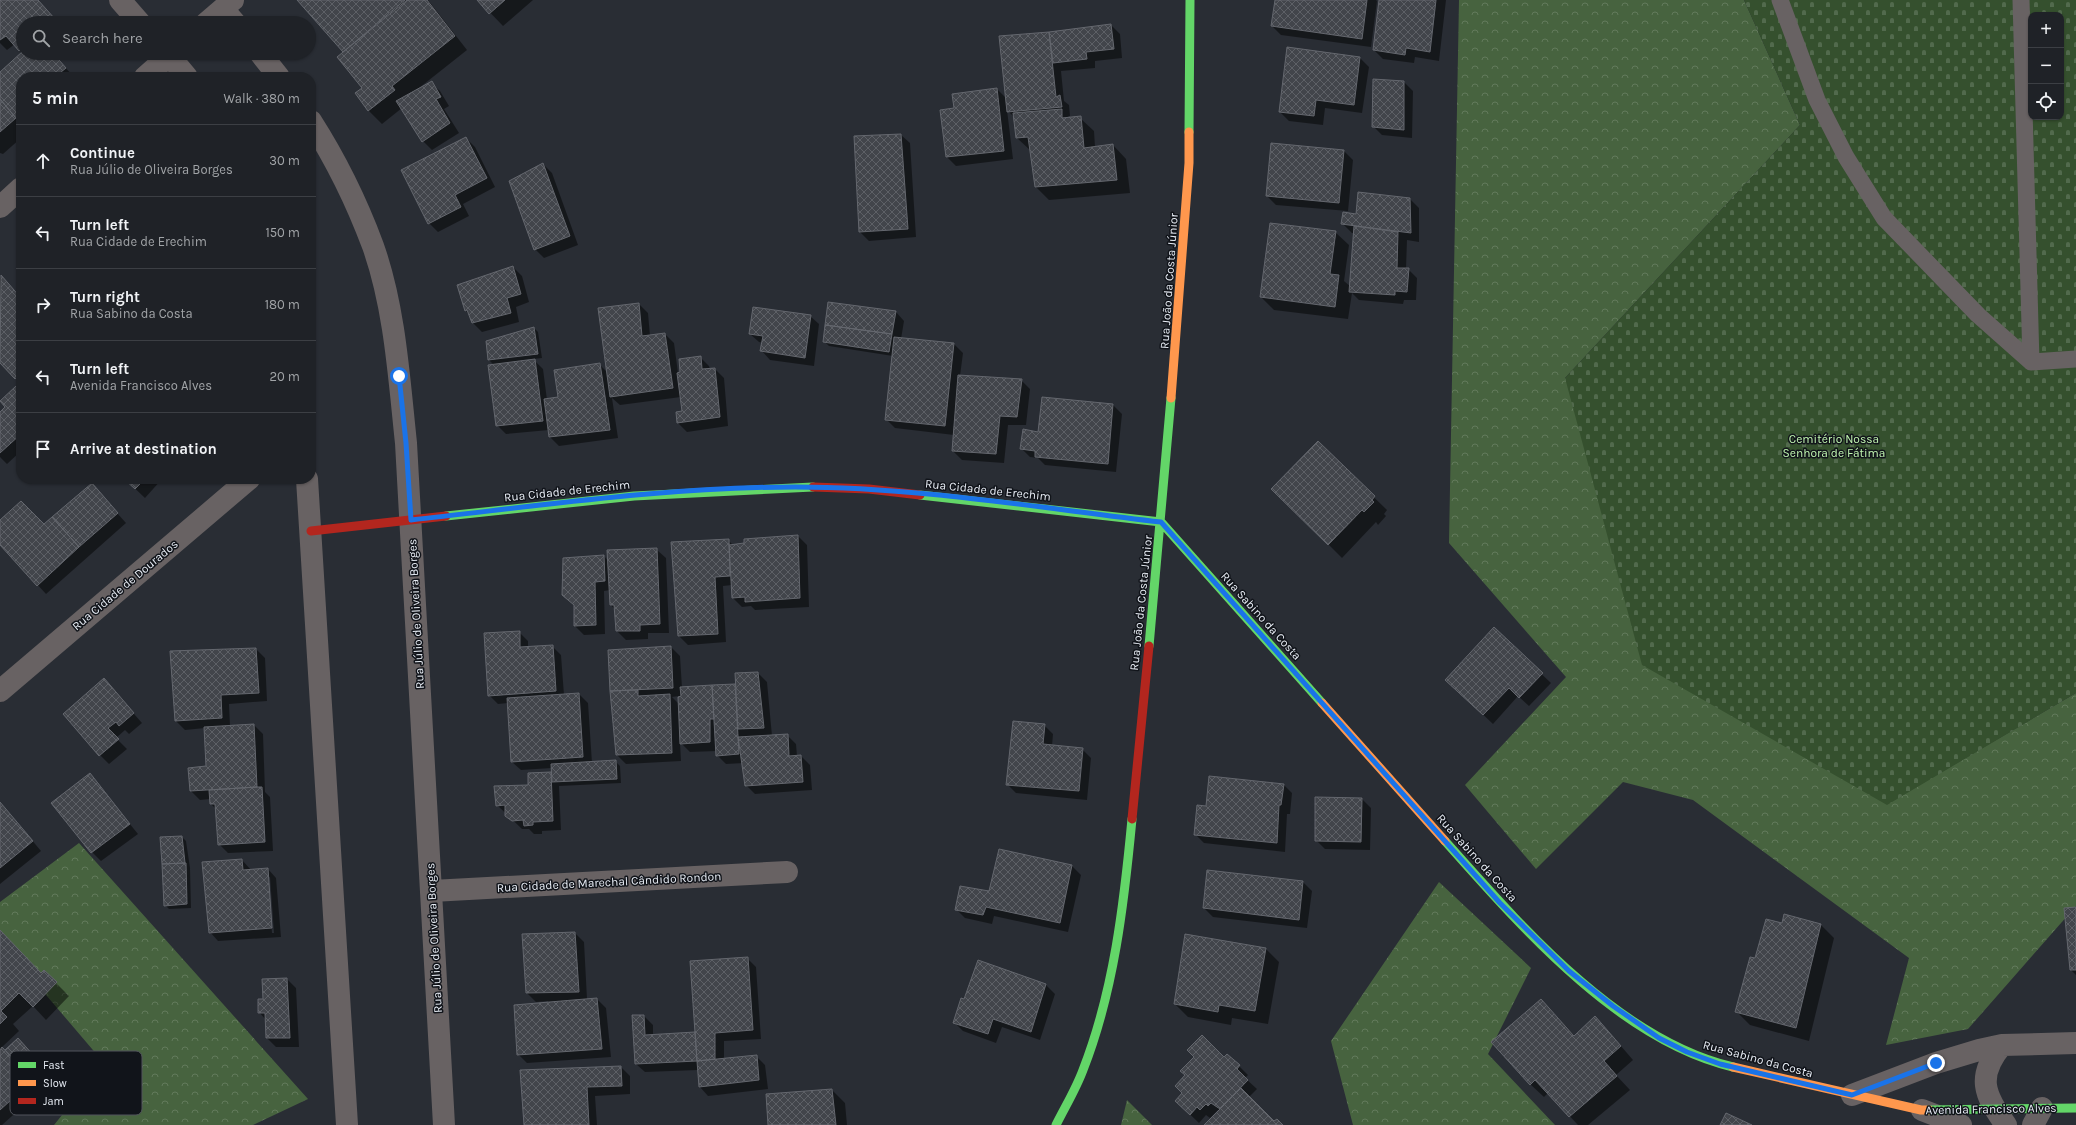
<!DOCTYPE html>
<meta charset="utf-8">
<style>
body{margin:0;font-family:Karla,sans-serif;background:#2c2f33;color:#f1f3f6}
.controls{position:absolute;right:12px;top:12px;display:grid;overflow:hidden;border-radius:8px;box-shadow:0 1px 3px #0004}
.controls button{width:36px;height:36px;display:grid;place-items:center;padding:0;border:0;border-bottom:1px solid #3c3f44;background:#1f2227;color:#f1f3f6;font:20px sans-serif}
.stop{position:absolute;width:12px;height:12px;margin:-9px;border:3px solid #1a73e8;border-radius:50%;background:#fff}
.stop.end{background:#1a73e8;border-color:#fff;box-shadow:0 1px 4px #0008}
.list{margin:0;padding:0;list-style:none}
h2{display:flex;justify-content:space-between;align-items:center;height:52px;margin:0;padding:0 16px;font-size:17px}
h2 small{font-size:13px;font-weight:400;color:#a1a4a7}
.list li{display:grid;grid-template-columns:26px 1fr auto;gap:12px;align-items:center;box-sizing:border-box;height:72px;padding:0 16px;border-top:1px solid #3c3f44}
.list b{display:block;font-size:15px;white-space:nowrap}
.list p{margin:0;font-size:13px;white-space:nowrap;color:#a1a4a7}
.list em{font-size:13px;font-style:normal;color:#a1a4a7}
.icon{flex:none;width:22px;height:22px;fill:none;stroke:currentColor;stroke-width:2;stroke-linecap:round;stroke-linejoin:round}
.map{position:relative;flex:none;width:2076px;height:1125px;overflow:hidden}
.search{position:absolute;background:#1f2227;box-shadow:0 1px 3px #0004;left:16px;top:16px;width:300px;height:44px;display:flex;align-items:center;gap:10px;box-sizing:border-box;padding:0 14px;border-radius:22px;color:#a1a4a7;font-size:15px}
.panel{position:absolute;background:#1f2227;box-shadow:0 1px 3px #0004;left:16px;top:72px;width:300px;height:412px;border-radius:16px}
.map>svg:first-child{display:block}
.forest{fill:url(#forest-crowns)}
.cemetery{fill:url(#cemetery-stones);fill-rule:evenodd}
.shadow{fill:#0007;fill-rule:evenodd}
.building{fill:url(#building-cross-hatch);stroke:#64676e}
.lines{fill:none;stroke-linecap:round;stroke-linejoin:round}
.lane{stroke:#686263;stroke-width:17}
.street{stroke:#686263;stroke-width:22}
.fast{stroke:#63d668;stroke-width:9}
.slow{stroke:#ff974d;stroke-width:9}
.jam{stroke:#b3261e;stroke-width:9}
.route{stroke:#1a73e8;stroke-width:5}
.labels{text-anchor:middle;stroke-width:3;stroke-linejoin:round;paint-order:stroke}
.street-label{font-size:12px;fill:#e8edf5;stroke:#11141a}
.park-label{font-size:12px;fill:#c0f5b0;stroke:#11141a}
.key{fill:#11141a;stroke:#52555c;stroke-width:1}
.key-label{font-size:11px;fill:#e8edf5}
</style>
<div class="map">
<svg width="2076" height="1125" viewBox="0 0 2076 1125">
<defs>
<pattern id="forest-crowns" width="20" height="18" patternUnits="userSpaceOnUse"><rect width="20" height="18" fill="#47633f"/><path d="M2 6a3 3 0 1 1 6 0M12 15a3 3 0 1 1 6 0" fill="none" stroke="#627a5b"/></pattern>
<pattern id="cemetery-stones" width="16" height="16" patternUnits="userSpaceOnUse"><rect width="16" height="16" fill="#35502e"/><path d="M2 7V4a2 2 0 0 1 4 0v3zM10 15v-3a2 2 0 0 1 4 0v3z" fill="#526a4d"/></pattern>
<pattern id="building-cross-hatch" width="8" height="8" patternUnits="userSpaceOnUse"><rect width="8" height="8" fill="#42454b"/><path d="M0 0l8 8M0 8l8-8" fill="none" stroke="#5d6066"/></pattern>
</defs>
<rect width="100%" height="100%" fill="#292d34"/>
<path class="forest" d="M1459 0H1744L1800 125 1565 378 1887 804 2076 693V906L1968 1029 1886 1045 1909 958 1693 800 1623 782 1536 869 1465 785 1566 677 1449 543Z
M79 843 308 1099 253 1125H54L104 1063 0 941V902Z
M1439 882 1531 968 1488 1054 1555 1125H1353L1331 1041Z
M1127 1100 1152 1125H1121Z"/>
<path class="cemetery" d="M1744 0H2076V693L1887 805 1642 665 1565 378 1800 125ZM2031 15H2061V117H2031Z"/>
<path class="shadow" d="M0 0H38L58 23H23V53H52L74 77H21V138L3 154 0 153V73L23 53 15 44 7 50 0 43Z
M299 0H428L467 50 419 88 431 83 440 91 449 106 444 109 459 133 432 150 423 141 402 108 382 124 369 111 357 93 363 88 344 52Z
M478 0H533L503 26Z
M1276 0H1376L1377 1 1371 47 1281 35 1272 26Z
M1380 0H1446L1439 61 1415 57 1414 63 1383 59 1374 50Z
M1111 25 1120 34 1122 58 1095 61V68L1061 71 1064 101 1069 105 1070 116H1068L1070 118H1080L1094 131 1095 147 1113 145 1126 159 1130 193 1049 200 1036 187 1031 151 1017 138 1014 117 1007 110 1013 159 956 166 947 157 942 111 955 109 997 89 1007 99 1000 37 1069 31Z
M1288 48 1360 58 1369 67 1362 113 1325 108 1323 125 1289 121 1280 112Z
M1404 82 1413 91 1412 138 1382 135 1373 126Z
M901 135 910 143 916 237 869 241 860 232Z
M466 138 475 147 495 187 463 204 469 216 438 232 429 223Z
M1344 151 1353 160 1348 211 1276 205 1267 196Z
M543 164 552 173 578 245 544 258 535 249Z
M1410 199 1419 208V242L1407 240 1406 269H1408L1417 278 1416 300H1404L1403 304 1359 300 1352 293 1348 319 1274 310 1261 297 1335 232 1349 245 1344 281 1351 287 1355 233H1352L1343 224 1357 215Z
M513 267 522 276 529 302 516 307 519 322 482 332 473 323 470 315 466 311 458 286Z
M0 277 21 298V384L0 362Z
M639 304 648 313 650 336 665 334 674 343 678 373 700 357 709 366 710 369H715L724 378 728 426 687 432 678 423 683 411 681 397 620 405 612 398 618 438 559 446 550 437 549 430 506 434 497 425 494 365 489 360 534 328 538 332 542 358 533 359 543 369 547 400 560 398 599 364 608 373Z
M896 312 904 321 901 339 954 344 963 353 960 376 1021 380 1030 389 1026 425H1008L1004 463 962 460 953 451 954 435 895 428 886 419 893 356 829 346 824 341Z
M810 316 819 324 814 366 770 360 762 351 763 343 759 342 750 334Z
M21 393V451L7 464 0 457V413Z
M1043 399 1113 405 1122 414 1116 472 1045 465 1038 458 1030 457 1021 448 1039 433Z
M1318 443 1387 510 1384 514 1386 516 1378 525 1376 522 1342 558 1273 489Z
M125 479H162L145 498Z
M92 485 126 523 46 594 0 544V521L44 525Z
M798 536 807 545 809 607 755 610 751 606 742 607 733 598 732 585 723 586 726 642 688 645 679 636 673 543 728 540 733 545Z
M657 550 666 558 669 633H648V639L626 640 617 631 615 610 611 605 610 590 604 591 605 634 584 635 575 626V606L563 595 604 556 608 561Z
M1494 629 1551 683 1529 706 1518 696 1493 724 1456 689Z
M519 632 528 641V647L552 646 561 655 564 695 579 694 588 703 592 763 615 761 620 766 621 783 559 786 561 830 542 831V834H534L529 829H522L497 805 550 773 553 775 552 768 521 770 512 762 508 703 498 704 489 695Z
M671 647 680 656 682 688 736 685 758 673 767 682 772 736 787 735 796 744 797 756H801L810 765 812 790 755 794 746 785 744 763 726 764 717 755V751L690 752 680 742 681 761 626 764 617 755 609 650ZM679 696V704L672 697Z
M256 649 265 658 267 701 229 704 230 726 254 725 263 734 265 792 270 797 273 851 228 853 219 844 216 809 211 804 210 799 200 800 191 791 189 769 207 767 205 728 185 730 176 721Z
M112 689 142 723 129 734 125 730 116 738 127 749 109 764 100 755Z
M1044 725 1053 734 1052 746 1082 749 1091 758 1087 800 1016 793 1007 784Z
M90 775 138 834 101 861 92 852Z
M1283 784 1292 793 1290 814H1287L1285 852 1204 843 1195 834 1207 807Z
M1316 798 1362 799 1371 808 1370 850 1325 849 1316 840Z
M0 802 41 851 0 884Z
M182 837 186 841 190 868 191 908 169 909 165 905 162 838Z
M1000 851 1072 866 1081 875 1068 932 994 916 992 924 965 918 956 909 990 893Z
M242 860 251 870 268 869 276 878 281 937 218 941 210 932ZM268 877H270L274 933H272Z
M1303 882 1312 891 1307 928 1213 917 1204 908Z
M2076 908V975L2071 970Z
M1783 924 1821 925 1834 938 1809 1041 1750 1025 1736 1011 1755 960Z
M0 932 41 974 44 971 69 996 46 1020 33 1006 13 1024 19 1031 1 1048 5 1052 18 1040 46 1070 34 1082 41 1090 2 1125H0Z
M575 933 584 942 587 999H597L606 1008 611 1057 527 1063 518 1054 548 1003V1001L536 1002 527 993Z
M1186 935 1266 949 1279 962 1268 1024 1232 1018 1231 1025 1188 1017 1175 1004Z
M747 958 756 967 761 1039 724 1041V1059L756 1056 765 1065 768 1089 708 1096 700 1087 698 1070 645 1072 636 1064 644 1016 653 1025V1036L696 1033Z
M979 961 1046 985 1055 994 1040 1040 1002 1027 996 1043 963 1031 954 1022Z
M287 979 296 988 299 1047H276L267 1038 266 1020 259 1012Z
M1541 1000 1575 1036 1608 1031 1633 1060 1616 1075 1630 1090 1588 1125H1578L1548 1093 1544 1097 1530 1084Z
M1224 1058 1239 1066 1248 1075 1245 1078 1257 1089 1249 1097 1274 1123 1282 1125H1206L1219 1111 1218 1110 1210 1118 1206 1115 1199 1123 1176 1101Z
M621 1067 630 1076V1094L595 1096 597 1125H525L521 1071Z
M832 1090 845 1103 847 1125H769Z"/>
<path class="building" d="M0 0H38L55 19 50 23H23V47L19 51 6 36 0 40Z
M297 0H405L343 52Z
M407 0H427L455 36 392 86 395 90 368 111 355 93 362 88 337 57Z
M477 0H505L489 14Z
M1275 0H1367L1362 39 1271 26Z
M1379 0H1436L1430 52 1406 48 1405 55 1373 50Z
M1111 24 1114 49 1086 52 1087 59 1053 63 1049 32Z
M1049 32 1056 97 1060 95 1062 107 1007 112 999 36Z
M1287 47 1360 57 1354 105 1316 100 1314 116 1279 112Z
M23 51V53H53L66 68 55 77H21V114L16 118 0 99V72Z
M1373 79 1404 81V130L1372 127Z
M432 81 441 97 436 99 450 123 422 142 396 101Z
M997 88 1004 151 946 157 940 110 954 108 952 94Z
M0 99 16 118 0 132Z
M1062 109V118L1081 116 1084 148 1113 144 1117 180 1035 187 1028 137 1016 138 1013 113Z
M901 134 908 229 859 232 854 136Z
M466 137 487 178 455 195 461 207 428 224 401 170Z
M1271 143 1344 150 1339 203 1266 196Z
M543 163 570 236 534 250 509 181Z
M1358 192 1410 198 1411 233 1341 224 1343 212 1356 214Z
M1270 223 1336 231 1330 274 1339 275 1335 307 1260 297Z
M1354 226 1398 232 1397 268H1409L1407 292 1395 291V295L1349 292Z
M513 266 521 294 507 298 511 313 472 323 467 310 465 311 457 285Z
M1 275 21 298V310L19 311 21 313V374L15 379 0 363Z
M828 302 896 311 892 334 825 325Z
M639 303 642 336 665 333 673 388 610 397 598 308Z
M753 307 811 315 805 358 760 351 763 336 749 334Z
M825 325 892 334 889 352 823 342Z
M534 327 538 354 488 360 486 341Z
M894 337 954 343 945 426 885 420Z
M701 356 702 369 715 368 720 417 677 423 676 412 682 411 677 373 680 372 679 359Z
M535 359 543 421 496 426 488 365Z
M600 363 610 430 549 437 544 399 558 397 554 370Z
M958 375 1022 379 1017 417 1000 416 996 454 952 451Z
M16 386 21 392V434L0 453V412L5 407 0 401Z
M1042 397 1113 404 1108 464 1035 457V451L1020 449 1023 429 1038 432Z
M1318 441 1375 496 1372 500 1374 502 1364 512 1362 510 1328 545 1271 489Z
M124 479H145L135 489Z
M92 483 118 513 79 547 52 517Z
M21 501 44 524 52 517 79 547 37 586 0 545V520Z
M798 535 800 598 745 602V597L732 598 729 545 744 543V539Z
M729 539 730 576 715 577 718 634 678 636 671 542Z
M657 548 660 624 640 625V631H616L614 605H610L607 550Z
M604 555 605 581 595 582 596 625 574 626V605L562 595 563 558Z
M1494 627 1543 673 1519 698 1509 688 1483 715 1445 680Z
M520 631V647L553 645 556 691 488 696 484 633Z
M671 646 673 688 610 691 608 650Z
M256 648 259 693 221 695 222 718 175 721 170 651Z
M758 672 764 728 738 729 735 673Z
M104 678 134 713 119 726 116 722 108 728 119 739 99 756 63 714Z
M735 684 739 754 716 756 712 685Z
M712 685 714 719H710V742L680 744 678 697 681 696 680 687Z
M638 690V696L670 694 672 753 616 755 610 691Z
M579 693 583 757 511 762 507 698Z
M1013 721 1045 724 1043 744 1083 748 1079 791 1006 785Z
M254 724 257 787 190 791 188 768 206 766 204 727Z
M788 734 789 756 801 755 803 782 745 786 738 737Z
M616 760 617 779 552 782 551 764Z
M551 772 553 821 533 822V825L524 826 523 820 512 821 505 816V805L496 806 494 786 528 785V773Z
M90 773 130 824 91 853 51 803Z
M1209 776 1284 784 1281 805H1279L1277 843 1194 835 1197 805 1206 806Z
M257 787H262L265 842 218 845 215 804H210L209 790Z
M1315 797 1362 798 1361 842 1315 841Z
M0 802 33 841 0 868Z
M182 836 185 863 162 864 160 837Z
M999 849 1072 865 1060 923 986 907 983 915 955 910 960 886 989 891Z
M242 859 243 870 268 868 272 928 209 933 202 862Z
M185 863H186L187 904 164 906 162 864Z
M1207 870 1303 881 1299 920 1203 908Z
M2076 907V970H2070L2064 908Z
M1784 914 1821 924 1796 1028 1735 1012 1750 957 1755 958 1766 919 1782 923Z
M0 930 41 973 44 970 57 982 33 1007 19 993 1 1011 7 1017 0 1024Z
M575 932 579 992 526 993 522 934Z
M1185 934 1266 948 1255 1011 1219 1005 1218 1012 1174 1004Z
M748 957 753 1030 715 1033V1059L697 1061 690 961Z
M978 960 1046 984 1031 1032 993 1019 988 1034 953 1023 961 998 964 999Z
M287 978 290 1038H266L265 1013H258V999H263L262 979Z
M597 998 602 1049 517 1055 514 1005Z
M1541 999 1574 1036 1595 1016 1621 1046 1604 1061 1617 1076 1569 1117 1535 1080 1530 1085 1491 1042Z
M632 1015H644L645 1035 695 1032 697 1061 635 1064Z
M1202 1035 1224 1057 1227 1054 1240 1065 1237 1069 1248 1080 1220 1109 1211 1103 1208 1106 1206 1104 1200 1110 1197 1107 1190 1115 1175 1101 1182 1093 1175 1086 1185 1075 1180 1071 1194 1057 1187 1050Z
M18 1038 43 1066 30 1078 5 1050Z
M2 1047 33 1080 0 1110V1050Z
M757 1055 759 1080 699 1087 697 1061Z
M621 1066 622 1086 587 1087 589 1125H524L520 1070Z
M1241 1088 1274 1121 1277 1119 1283 1125H1204Z
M832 1089 836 1125H768L766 1094Z
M1726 1113 1752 1125H1720Z"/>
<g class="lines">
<path class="lane" d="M1780 0 1817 100 1846 157 1884 218 1978 315 2031 362 2076 359
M2021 0 2031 362"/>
<path class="street" d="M120 0 140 23
M223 9 235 23
M206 23 233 0
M167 53 187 77
M260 53 279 77
M145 77 172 53
M311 121C336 160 357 203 373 246 395 308 399 378 406 443L444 1125
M0 207 21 188
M307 479 347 1125
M0 691 249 479
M432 891 787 872
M2002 1045C1976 1076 1984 1095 2006 1125
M1852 1095 1936 1063 1979 1050 2002 1045 2076 1043
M1922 1110 1961 1125
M2033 1125 2042 1108"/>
<path class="fast" d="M1189 132 1190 0
M920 495 1161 522 1322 703
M446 516 634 496 813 487
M1149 646 1171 398
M1445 841C1520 925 1618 1040 1733 1067
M1929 1110 2076 1108
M1056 1125C1065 1107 1076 1089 1083 1070 1114 991 1124 904 1132 819"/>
<path class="slow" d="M1171 398 1189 163V132
M1322 703 1445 841
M1733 1067 1921 1110H1929"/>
<path class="jam" d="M813 487 869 489 920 495
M311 531 446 516
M1132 819 1149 646"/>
</g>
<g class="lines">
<path class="route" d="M399 376 406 443 411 520C538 506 667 487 795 487 917 487 1040 508 1161 522L1500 903 1569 971 1613 1006 1659 1038 1687 1052 1720 1064 1852 1095 1936 1063"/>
</g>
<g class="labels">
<g class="street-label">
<text transform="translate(1169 281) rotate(-86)" y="4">Rua João da Costa Júnior</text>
<text transform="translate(988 490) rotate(6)" y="4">Rua Cidade de Erechim</text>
<text transform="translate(567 491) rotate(-6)" y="4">Rua Cidade de Erechim</text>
<text transform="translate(125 585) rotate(-40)" y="4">Rua Cidade de Dourados</text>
<text transform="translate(1141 603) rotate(-84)" y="4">Rua João da Costa Júnior</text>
<text transform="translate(416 614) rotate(-93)" y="4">Rua Júlio de Oliveira Borges</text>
<text transform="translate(1261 616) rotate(48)" y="4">Rua Sabino da Costa</text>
<text transform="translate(1477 858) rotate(48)" y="4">Rua Sabino da Costa</text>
<text transform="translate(609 882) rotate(-3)" y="4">Rua Cidade de Marechal Cândido Rondon</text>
<text transform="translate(434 938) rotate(-93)" y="4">Rua Júlio de Oliveira Borges</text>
<text transform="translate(1758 1059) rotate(15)" y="4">Rua Sabino da Costa</text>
<text transform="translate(1991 1109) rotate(-1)" y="4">Avenida Francisco Alves</text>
</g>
<g class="park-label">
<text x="1834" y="443">Cemitério Nossa<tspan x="1834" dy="14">Senhora de Fátima</tspan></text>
</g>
</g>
<rect x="10" y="1051" width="132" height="64" rx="6" class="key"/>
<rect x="18" y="1062" width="18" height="6" fill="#63d668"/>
<rect x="18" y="1080" width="18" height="6" fill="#ff974d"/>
<rect x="18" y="1098" width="18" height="6" fill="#b3261e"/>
<g class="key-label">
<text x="43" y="1069">Fast</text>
<text x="43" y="1087">Slow</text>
<text x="43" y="1105">Jam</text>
</g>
</svg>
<div class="controls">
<button>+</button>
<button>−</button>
<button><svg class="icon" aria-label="locate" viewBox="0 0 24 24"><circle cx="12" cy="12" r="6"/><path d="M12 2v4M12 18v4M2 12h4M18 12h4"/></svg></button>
</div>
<div class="stop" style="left:399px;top:376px"></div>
<div class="stop end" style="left:1936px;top:1063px"></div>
<div class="search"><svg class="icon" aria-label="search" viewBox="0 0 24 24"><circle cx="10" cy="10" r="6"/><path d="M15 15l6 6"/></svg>Search here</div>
<section class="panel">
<h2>5 min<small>Walk · 380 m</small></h2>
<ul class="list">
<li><svg class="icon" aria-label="ahead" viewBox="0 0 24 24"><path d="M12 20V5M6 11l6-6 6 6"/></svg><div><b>Continue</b><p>Rua Júlio de Oliveira Borges</p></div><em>30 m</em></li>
<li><svg class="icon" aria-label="left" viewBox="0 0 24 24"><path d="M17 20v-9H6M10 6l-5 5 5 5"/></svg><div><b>Turn left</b><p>Rua Cidade de Erechim</p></div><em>150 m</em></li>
<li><svg class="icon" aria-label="right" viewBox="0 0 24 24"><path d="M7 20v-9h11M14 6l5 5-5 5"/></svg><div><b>Turn right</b><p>Rua Sabino da Costa</p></div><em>180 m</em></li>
<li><svg class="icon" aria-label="left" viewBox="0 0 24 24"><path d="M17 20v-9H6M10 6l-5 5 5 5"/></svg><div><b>Turn left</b><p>Avenida Francisco Alves</p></div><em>20 m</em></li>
<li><svg class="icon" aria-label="arrive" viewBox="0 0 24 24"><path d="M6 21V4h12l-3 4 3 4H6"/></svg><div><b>Arrive at destination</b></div></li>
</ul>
</section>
</div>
